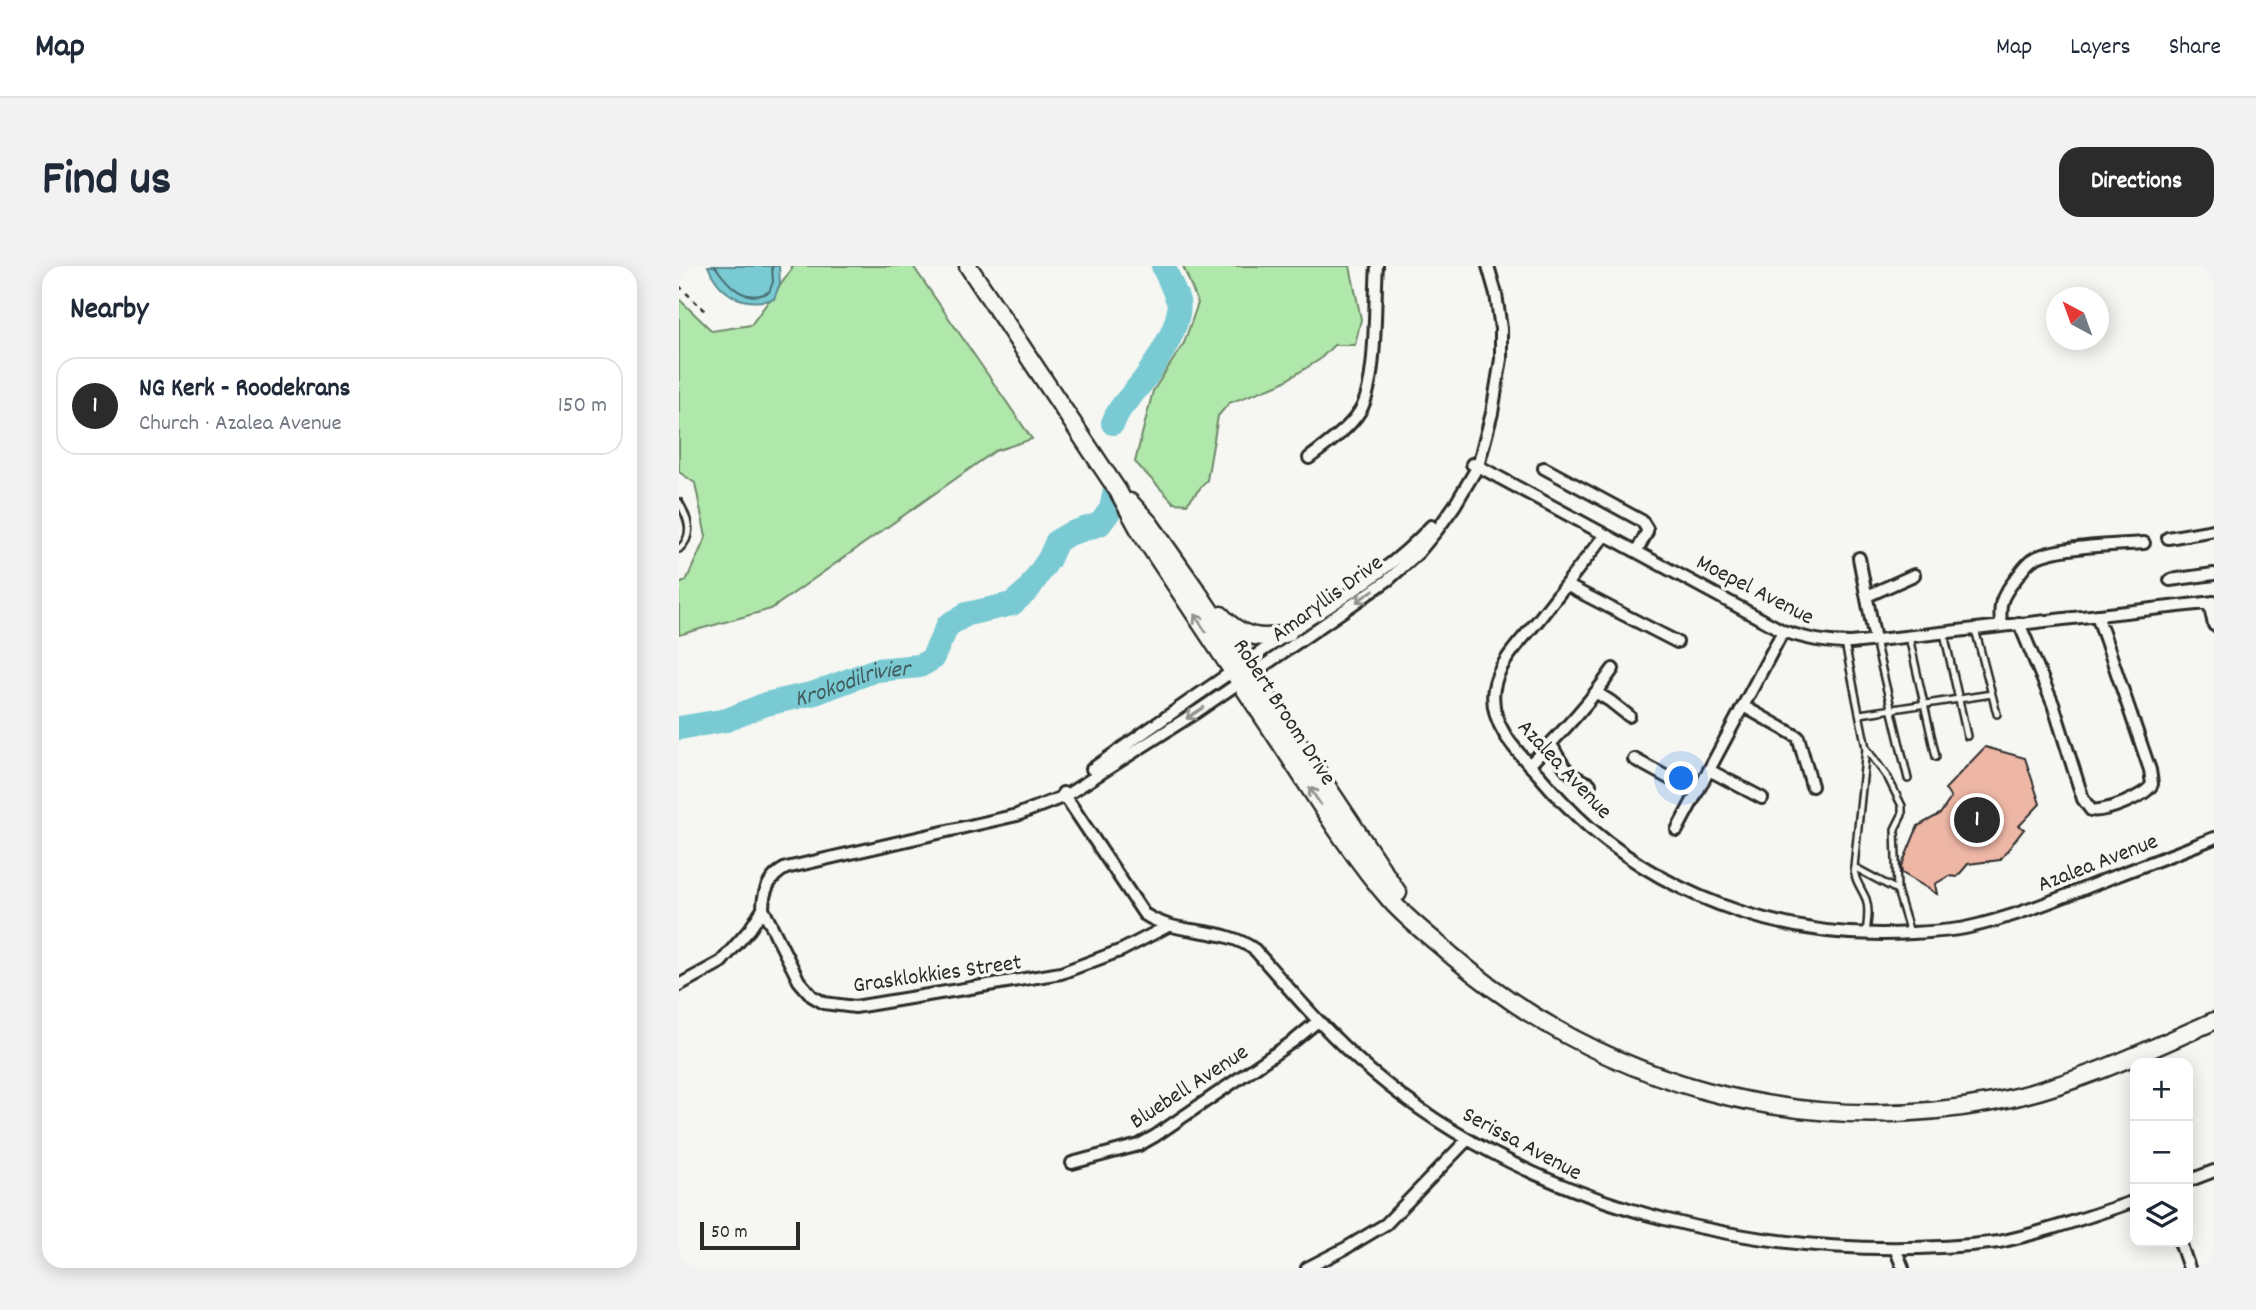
<!DOCTYPE html>
<meta charset="utf-8">
<style>
body{margin:0;font-family:Dekko,sans-serif;background:#f2f2f3;color:#1f2937}
.controls{position:absolute;right:21px;bottom:21px;display:grid;overflow:hidden;border-radius:14px;box-shadow:0 4px 18px #0003}
.controls button{width:63px;height:63px;display:grid;place-items:center;padding:0;border:0;border-bottom:2px solid #e0e1e3;background:#fff;color:#1f2937;font:35px sans-serif}
.compass{position:absolute;left:1367px;top:21px;width:63px;height:63px;border-radius:50%;background:#fff;box-shadow:0 4px 18px #0003;rotate:319deg}
.scale{position:absolute;left:21px;bottom:18px;width:100px;box-sizing:border-box;padding-left:7px;border:4px solid #2b2b2b;border-top:0;font-size:19px;line-height:24px;white-space:nowrap;color:#2b2b2b;-webkit-text-stroke:5px #f6f6f2;paint-order:stroke}
.you{position:absolute;left:1003px;top:513px;width:24px;height:24px;margin:-18px;border:5px solid #fff;border-radius:50%;background:#1a73e8;box-shadow:0 0 0 10px #1a73e833}
.badge{display:grid;place-items:center;width:46px;height:46px;border-radius:50%;background:#2b2b2b;color:#fff;font-size:23px;font-weight:700}
.pin{position:absolute;translate:-50% -50%;border:4px solid #fff;box-shadow:0 2px 7px #0006}
.list{margin:0;padding:0;list-style:none}
h2{display:flex;justify-content:space-between;align-items:center;height:91px;margin:0;padding:0 28px;font-size:30px}
h2 small{font-size:23px;font-weight:400;color:#747a83}
.list li{display:grid;grid-template-columns:46px 1fr auto;gap:21px;align-items:center;box-sizing:border-box;height:98px;margin:0 14px 14px;padding:0 14px;border:2px solid #e0e1e3;border-radius:21px}
.list b{display:block;font-size:26px;white-space:nowrap}
.list p{margin:0;font-size:23px;white-space:nowrap;color:#747a83}
.list em{font-size:23px;font-style:normal;color:#747a83}
.icon{flex:none;width:38px;height:38px;fill:none;stroke:currentColor;stroke-width:2;stroke-linecap:round;stroke-linejoin:round}
.map{position:relative;flex:none;width:1535px;height:1002px;overflow:hidden;border-radius:21px}
header{display:flex;align-items:center;gap:42px;box-sizing:border-box;height:98px;padding:0 35px;background:#fff;border-bottom:2px solid #e0e1e3}
header strong{font-size:33px}
nav{display:flex;gap:38px;margin-inline-start:auto;font-size:24px}
.intro{display:flex;align-items:center;justify-content:space-between;box-sizing:border-box;height:168px;padding:0 42px}
h1{margin:0;font-size:49px}
.button{padding:18px 32px;border-radius:21px;background:#2b2b2b;color:#fff;font-size:24px;font-weight:700}
main{display:flex;gap:42px;padding:0 42px}
aside{flex:1;background:#fff;border-radius:21px;box-shadow:0 4px 18px #0003}
.map>svg:first-child{display:block}
.green{fill:#b0e7aa;stroke:#6e896a;stroke-width:2}
.water{fill:#79cad2;stroke:#5a8a8f;stroke-width:2}
.lines{fill:none;stroke-linecap:round;stroke-linejoin:round}
.shore{stroke:#4a6b6e;stroke-width:2}
.river{stroke:#79cad2;stroke-width:24}
.building{fill:#eeb6a5;stroke:#2b2b2b;stroke-width:2}
.lane-casing{stroke:#2b2b2b;stroke-width:10}
.street-casing{stroke:#2b2b2b;stroke-width:16}
.secondary-casing{stroke:#2b2b2b;stroke-width:21}
.path{stroke:#2b2b2b;stroke-width:2.5;stroke-dasharray:5 5;stroke-linecap:butt}
.lane{stroke:#f6f6f2;stroke-width:5}
.street{stroke:#f6f6f2;stroke-width:10}
.secondary{stroke:#f6f6f2;stroke-width:16}
.oneway{stroke:#90908e}
.labels{text-anchor:middle;stroke-width:7;stroke-linejoin:round;paint-order:stroke}
.street-label{font-size:23px;fill:#2b2b2b;stroke:#f6f6f2}
.water-label{font-size:24px;font-style:italic;fill:#425b5d;stroke:#f6f6f2}
</style>
<header>
<strong>Map</strong>
<nav><a>Map</a><a>Layers</a><a>Share</a></nav>
</header>
<div class="intro"><h1>Find us</h1><a class="button">Directions</a></div>
<main>
<aside>
<h2>Nearby<small></small></h2>
<ul class="list">
<li><span class="badge">1</span><div><b>NG Kerk - Roodekrans</b><p>Church · Azalea Avenue</p></div><em>150 m</em></li>
</ul>
</aside>
<div class="map">
<svg width="1535" height="1002" viewBox="0 0 1535 1002">
<rect width="100%" height="100%" fill="#f6f6f2"/>
<filter id="ink" filterUnits="userSpaceOnUse"><feTurbulence type="fractalNoise" baseFrequency=".0143" numOctaves="2"/><feDisplacementMap in="SourceGraphic" scale="14" xChannelSelector="R" yChannelSelector="G"/><feConvolveMatrix kernelMatrix="1 2 1 2 8 2 1 2 1" color-interpolation-filters="sRGB"/></filter>
<g filter="url(#ink)">
<path class="green" d="M112 0H234L353 173 316 185 92 343 0 369V318L7 315 27 271 16 217 0 206V33L33 65 72 59 113 3Z
M504 0H671L682 53 676 79H655L640 94 601 118 550 137 539 150 528 214 508 238 495 237 456 196 474 125 505 77 519 37Z"/>
<path class="water" d="M29 0H100L101 17 95 33C65 41 41 30 29 0Z"/>
<g class="lines">
<path class="shore" d="M36 0C49 19 65 38 90 26L94 16 93 0"/>
<g class="river">
<path d="M434 157C439 143 446 137 455 126 470 109 505 58 499 35 495 23 489 11 484 0"/>
<path id="s1" d="M0 462 48 454 87 438 136 427 197 404 241 400 253 393 269 359 288 348 333 338 349 324 370 293 378 275 390 268 421 258 432 243 435 228"/>
</g>
</g>
<path class="building" d="M1306 481 1346 492 1361 538 1340 560 1345 563 1321 594 1289 598 1278 611 1270 610 1256 618 1258 628 1223 607 1222 601 1239 560 1261 548 1272 532 1266 523Z"/>
<g class="lines">
<defs>
<path id="lane" d="M0 236C9 252 16 269 0 283
M1296 363 1318 448
M1265 367 1288 470
M1230 371 1257 491
M1196 374 1229 513
M1166 377 1187 482 1175 601C1175 614 1182 621 1187 633 1191 644 1188 657 1187 668
M1181 448 1313 428
M1187 482 1209 512 1223 540V549L1216 563 1218 624 1231 667
M1175 601 1218 624"/>
<path id="street" d="M630 192C647 179 670 163 681 145 699 117 695 35 698 0
M793 198 799 200 1104 365C1128 373 1147 377 1172 377L1535 336
M865 202 963 255 968 263V266L958 285
M926 269C904 296 883 324 861 352 845 372 819 396 815 422 809 457 837 485 859 508 875 527 892 545 910 561 1000 638 1116 675 1234 667 1251 666 1270 665 1286 662 1337 651 1384 631 1431 612 1466 599 1501 586 1535 572
M1489 272 1535 264
M1180 292 1196 374
M1491 314 1535 308
M887 319 998 376
M1188 330 1235 309
M1530 337 1535 359
M1340 357 1374 438 1404 533 1412 544C1425 547 1468 530 1473 518L1471 504 1418 349
M1322 359C1320 337 1322 332 1335 315 1341 308 1346 299 1353 294 1373 280 1438 279 1465 277
M918 427 931 435 950 450
M1064 440 1119 471 1133 520
M872 478C884 500 887 508 911 518
M955 493 1017 527
M850 499C881 469 910 438 934 403
M413 503C477 458 541 413 607 369 657 335 711 306 752 260
M1030 504 1083 532
M384 527 465 648C499 671 543 659 576 684 613 726 649 769 693 806 859 947 1104 1002 1320 976 1367 966 1411 950 1456 935
M998 564 1104 365
M489 660 443 684 382 707 176 741 145 737 133 730 120 715 84 643C84 625 91 610 107 602L338 549 386 530 519 445 709 314 739 287 758 264 776 239 799 200 813 147 822 93V63L817 28 809 0
M0 719 42 696 71 663 84 643
M393 897 460 879 476 870 616 774 639 755
M1509 915 1535 905
M1501 976 1510 1002
M1218 987 1224 1002
M628 1002 667 982 707 958 788 874"/>
<path id="secondary" d="M289 0 439 225 462 267C509 338 557 409 604 481 638 533 671 588 712 635 731 656 752 671 772 689 923 818 1119 873 1314 836 1392 821 1463 787 1535 755
M451 236 471 258 520 328 719 627
M542 349C560 370 583 376 609 367"/>
</defs>
<use href="#lane" class="lane-casing"/>
<use href="#street" class="street-casing"/>
<use href="#secondary" class="secondary-casing"/>
<path class="path" d="M0 20 27 46"/>
<use href="#lane" class="lane"/>
<use href="#street" class="street"/>
<use href="#secondary" class="secondary"/>
</g>
<defs><path id="oneway-shaft" d="M-6 0H5M1.5-3L5.5 0L1.5 3" fill="none" stroke-width="1.6" stroke-linecap="round" stroke-linejoin="round" transform="scale(1.75)"/></defs>
<g class="oneway">
<use href="#oneway-shaft" transform="translate(686 330) rotate(145)"/>
<use href="#oneway-shaft" transform="translate(521 357) rotate(-123)"/>
<use href="#oneway-shaft" transform="translate(516 447) rotate(147)"/>
<use href="#oneway-shaft" transform="translate(636 530) rotate(-123)"/>
</g>
</g>
<g class="labels">
<g class="street-label">
<text transform="translate(1077 322) rotate(27)" y="8">Moepel Avenue</text>
<text transform="translate(647 331) rotate(-36)" y="8">Amaryllis Drive</text>
<text transform="translate(607 445) rotate(57)" y="8">Robert Broom Drive</text>
<text transform="translate(887 502) rotate(47)" y="8">Azalea Avenue</text>
<text transform="translate(1418 595) rotate(-21)" y="8">Azalea Avenue</text>
<text transform="translate(258 706) rotate(-8)" y="8">Grasklokkies Street</text>
<text transform="translate(509 819) rotate(-33)" y="8">Bluebell Avenue</text>
<text transform="translate(844 876) rotate(28)" y="8">Serissa Avenue</text>
</g>
<g class="water-label">
<text dy="8" stroke="none"><textPath href="#s1" startOffset="180">Krokodilrivier</textPath></text>
</g>
</g>
</svg>
<div class="controls">
<button>+</button>
<button>−</button>
<button><svg class="icon" aria-label="layers" viewBox="0 0 24 24"><path d="M12 4l9 5-9 5-9-5zM3 14l9 5 9-5"/></svg></button>
</div>
<svg class="compass" viewBox="-18 -18 36 36"><path d="M0-13l5 13h-10z" fill="#e53935"/><path d="M0 13l5-13h-10z" fill="#747a83"/></svg>
<div class="scale">50 m</div>
<div class="you"></div>
<div class="pin badge" style="left:1298px;top:554px">1</div>
</div>
</main>
